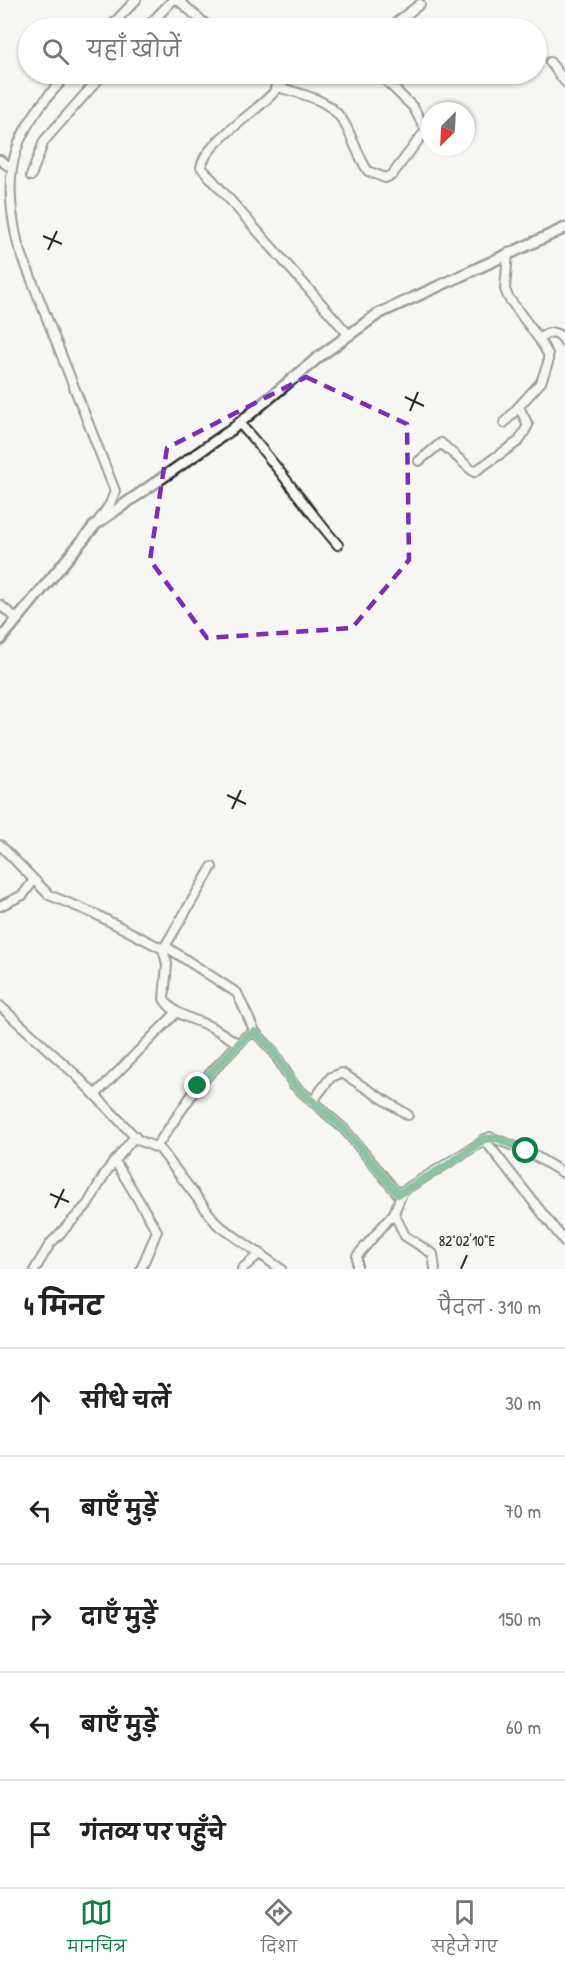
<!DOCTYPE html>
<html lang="hi">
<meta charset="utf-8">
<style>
body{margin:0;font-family:"Patrick Hand","Playpen Sans Deva",sans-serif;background:#f2f2f2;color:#222}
.compass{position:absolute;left:421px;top:102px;width:54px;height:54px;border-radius:50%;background:#fff;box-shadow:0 2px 4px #0004;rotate:204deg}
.stop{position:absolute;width:18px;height:18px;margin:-14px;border:4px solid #0b8043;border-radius:50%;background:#fff}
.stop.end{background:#0b8043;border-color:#fff;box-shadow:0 2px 6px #0008}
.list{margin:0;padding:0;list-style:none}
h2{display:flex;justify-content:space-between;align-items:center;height:78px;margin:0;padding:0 24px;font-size:26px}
h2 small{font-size:20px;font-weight:400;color:#767676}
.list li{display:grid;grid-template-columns:39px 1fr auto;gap:18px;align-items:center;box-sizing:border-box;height:108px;padding:0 24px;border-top:2px solid #e0e0e0}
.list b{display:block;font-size:22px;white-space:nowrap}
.list em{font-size:20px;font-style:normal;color:#767676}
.icon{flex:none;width:33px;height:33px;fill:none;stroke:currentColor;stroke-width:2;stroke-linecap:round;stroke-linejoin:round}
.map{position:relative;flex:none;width:565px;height:1269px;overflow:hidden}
.search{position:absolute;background:#fff;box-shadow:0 2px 4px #0004;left:18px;right:18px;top:18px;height:66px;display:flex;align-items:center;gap:15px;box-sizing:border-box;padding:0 21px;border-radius:33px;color:#767676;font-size:22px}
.sheet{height:618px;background:#fff}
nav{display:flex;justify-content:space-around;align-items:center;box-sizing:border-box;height:84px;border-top:2px solid #e0e0e0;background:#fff;font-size:16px;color:#767676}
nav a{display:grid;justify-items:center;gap:3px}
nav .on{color:#0b8043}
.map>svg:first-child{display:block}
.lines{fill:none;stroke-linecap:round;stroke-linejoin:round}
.minor-casing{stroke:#2b2b2b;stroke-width:12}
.tertiary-casing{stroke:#2b2b2b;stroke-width:14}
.minor{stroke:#f6f6f2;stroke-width:8}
.tertiary{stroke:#f6f6f2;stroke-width:9}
.route{stroke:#0b8043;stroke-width:8}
.marked{fill:none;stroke:#7b2cbf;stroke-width:4.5;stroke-dasharray:12 8;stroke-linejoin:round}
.ticks{fill:none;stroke:#2b2b2b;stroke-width:2}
.ticks-label{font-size:15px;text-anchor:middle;fill:#2b2b2b;stroke:#f6f6f2;stroke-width:4.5;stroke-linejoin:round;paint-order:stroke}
</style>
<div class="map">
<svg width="565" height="1269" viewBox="0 0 565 1269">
<rect width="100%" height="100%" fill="#f6f6f2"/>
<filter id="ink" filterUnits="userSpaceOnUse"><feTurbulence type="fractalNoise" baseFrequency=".0167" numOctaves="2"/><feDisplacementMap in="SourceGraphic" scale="12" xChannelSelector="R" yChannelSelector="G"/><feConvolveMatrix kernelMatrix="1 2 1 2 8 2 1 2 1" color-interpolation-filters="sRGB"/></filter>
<g filter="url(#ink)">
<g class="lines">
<defs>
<path id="minor" d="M178 0 210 28
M109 28 136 0
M146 28 173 0
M389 28 420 4
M550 62 565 82
M68 74C14 131 0 166 18 245L115 491 110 504 99 520
M268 74 277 83 274 92C256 113 206 142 201 167L349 335
M277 87C305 95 333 99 347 128 354 142 359 158 368 171L385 178 392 175 426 130 413 107 379 74
M0 160 7 165
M31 176 44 141 103 74
M539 339C550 330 557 330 565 342
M239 423C275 461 303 505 338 545
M504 423 541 382 548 363V354L539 339 508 297 505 289 508 253
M419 461 441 443 474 472 519 441 528 425 519 407
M0 605 17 619
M0 845 49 895 95 914 163 949 167 964 164 999C175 1016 192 1018 209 1026 220 1031 229 1038 239 1044
M0 906 23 895 33 881
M165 946 237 993 255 1032
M164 948 212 867
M0 1006 76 1075 138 1140 160 1149 217 1224 281 1269
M95 1095 177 1012
M312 1102 331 1077 342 1073 408 1115
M484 1139 565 1242
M156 1147 198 1086 245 1037 255 1032 273 1051 294 1085 345 1130 398 1194 490 1137 527 1151 565 1174
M115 1161 157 1231 141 1269
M394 1213 405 1236 433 1254 435 1269
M35 1269 50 1244 88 1204 106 1172 135 1136
M242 1269 260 1253
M357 1269V1256L394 1213 402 1193"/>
<path id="tertiary" d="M0 640 96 524 231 430 320 356 378 314 565 228"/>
</defs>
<use href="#minor" class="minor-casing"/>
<use href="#tertiary" class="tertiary-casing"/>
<use href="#minor" class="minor"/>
<use href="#tertiary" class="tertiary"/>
</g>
</g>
<g class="lines" filter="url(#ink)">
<path class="route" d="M198 1086 245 1037 255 1032 273 1051 294 1085 345 1130 398 1194 448 1165 484 1139 497 1138 526 1151"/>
</g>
<path d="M0 0H565V1269H0ZM306 377 407 424 409 560 352 628 207 638 150 560 167 448Z" fill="#f6f6f2" fill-opacity=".55" fill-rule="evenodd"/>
<path class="marked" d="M306 377 407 424 409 560 352 628 207 638 150 560 167 448Z"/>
<path class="ticks" d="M43 236 62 244M48 250 57 231M405 397 424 406M410 411 418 392M227 795 246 804M232 809 241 790M50 1194 69 1202M55 1208 64 1189M461 1269 467 1255"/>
<g class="ticks-label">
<text x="467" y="1246">82°02'10"E</text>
</g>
</svg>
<svg class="compass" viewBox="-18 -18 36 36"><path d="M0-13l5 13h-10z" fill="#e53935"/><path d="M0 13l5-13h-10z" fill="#767676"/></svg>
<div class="stop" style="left:526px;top:1151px"></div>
<div class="stop end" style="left:198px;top:1086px"></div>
<div class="search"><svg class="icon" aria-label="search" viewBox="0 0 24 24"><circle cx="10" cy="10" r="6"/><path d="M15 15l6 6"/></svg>यहाँ खोजें</div>
</div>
<section class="sheet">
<h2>4 मिनट<small>पैदल · 310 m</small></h2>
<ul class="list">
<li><svg class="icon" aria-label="ahead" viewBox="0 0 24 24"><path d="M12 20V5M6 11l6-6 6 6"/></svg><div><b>सीधे चलें</b></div><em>30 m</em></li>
<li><svg class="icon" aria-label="left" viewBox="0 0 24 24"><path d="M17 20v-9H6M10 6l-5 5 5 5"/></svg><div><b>बाएँ मुड़ें</b></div><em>70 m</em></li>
<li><svg class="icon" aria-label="right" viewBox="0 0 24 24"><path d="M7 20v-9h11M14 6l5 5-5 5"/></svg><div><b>दाएँ मुड़ें</b></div><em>150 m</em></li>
<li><svg class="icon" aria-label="left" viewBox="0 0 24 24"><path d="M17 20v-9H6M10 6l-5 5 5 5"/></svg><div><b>बाएँ मुड़ें</b></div><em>60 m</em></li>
<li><svg class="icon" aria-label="arrive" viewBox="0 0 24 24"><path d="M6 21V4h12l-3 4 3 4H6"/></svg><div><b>गंतव्य पर पहुँचे</b></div></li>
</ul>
</section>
<nav>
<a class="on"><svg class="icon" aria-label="map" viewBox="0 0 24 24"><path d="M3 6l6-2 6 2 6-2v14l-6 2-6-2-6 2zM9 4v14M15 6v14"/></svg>मानचित्र</a>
<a><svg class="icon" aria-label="directions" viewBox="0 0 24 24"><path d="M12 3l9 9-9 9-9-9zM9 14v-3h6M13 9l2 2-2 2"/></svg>दिशा</a>
<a><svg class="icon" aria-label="saved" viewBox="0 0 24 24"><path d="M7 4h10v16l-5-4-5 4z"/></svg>सहेजे गए</a>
</nav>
